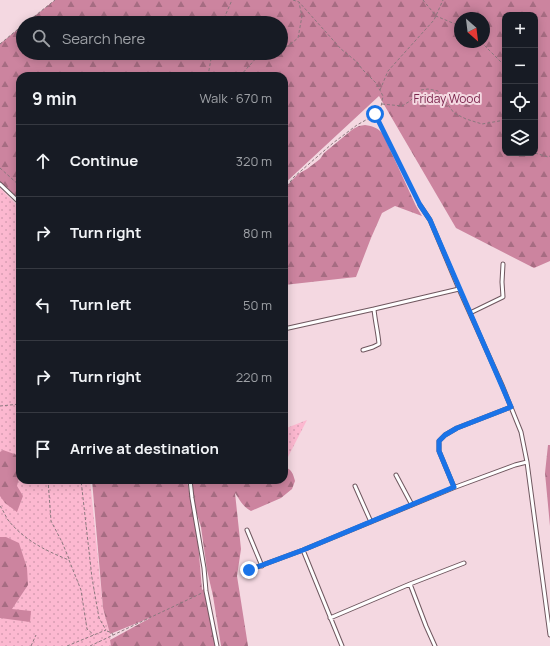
<!DOCTYPE html>
<meta charset="utf-8">
<style>
body{margin:0;font-family:Manrope,sans-serif;background:#242831;color:#f1f3f6}
.controls{position:absolute;right:12px;top:12px;display:grid;overflow:hidden;border-radius:8px;box-shadow:0 2px 10px #0003}
.controls button{width:36px;height:36px;display:grid;place-items:center;padding:0;border:0;border-bottom:1px solid #363941;background:#171b24;color:#f1f3f6;font:20px sans-serif}
.compass{position:absolute;left:454px;top:12px;width:36px;height:36px;border-radius:50%;background:#171b24;box-shadow:0 2px 10px #0003;rotate:152deg}
.stop{position:absolute;width:12px;height:12px;margin:-9px;border:3px solid #1a73e8;border-radius:50%;background:#fff}
.stop.end{background:#1a73e8;border-color:#fff;box-shadow:0 1px 4px #0008}
.list{margin:0;padding:0;list-style:none}
h2{display:flex;justify-content:space-between;align-items:center;height:52px;margin:0;padding:0 16px;font-size:17px}
h2 small{font-size:13px;font-weight:400;color:#9ea1a6}
.list li{display:grid;grid-template-columns:26px 1fr auto;gap:12px;align-items:center;box-sizing:border-box;height:72px;padding:0 16px;border-top:1px solid #363941}
.list b{display:block;font-size:15px;white-space:nowrap}
.list em{font-size:13px;font-style:normal;color:#9ea1a6}
.icon{flex:none;width:22px;height:22px;fill:none;stroke:currentColor;stroke-width:2;stroke-linecap:round;stroke-linejoin:round}
.map{position:relative;flex:none;width:550px;height:646px;overflow:hidden}
.search{position:absolute;background:#171b24;box-shadow:0 2px 10px #0003;left:16px;top:16px;width:272px;height:44px;display:flex;align-items:center;gap:10px;box-sizing:border-box;padding:0 14px;border-radius:22px;color:#9ea1a6;font-size:15px}
.panel{position:absolute;background:#171b24;box-shadow:0 2px 10px #0003;left:16px;top:72px;width:272px;height:412px;border-radius:12px}
.map>svg:first-child{display:block}
.grass{fill:url(#grass-dots)}
.forest{fill:url(#forest-firs);fill-rule:evenodd}
.lines{fill:none;stroke-linecap:round;stroke-linejoin:round}
.lane-casing{stroke:#6f575f;stroke-width:5}
.path{stroke:#8a787e;stroke-width:1;stroke-dasharray:3 2;stroke-linecap:butt}
.lane{stroke:#fff;stroke-width:3}
.route{stroke:#1a73e8;stroke-width:5}
.labels{text-anchor:middle;stroke-width:4;stroke-linejoin:round;paint-order:stroke}
.park-label{font-size:12px;fill:#7c264e;stroke:#f4d8e1}
</style>
<div class="map">
<svg width="550" height="646" viewBox="0 0 550 646">
<defs>
<pattern id="grass-dots" width="8" height="8" patternUnits="userSpaceOnUse"><rect width="8" height="8" fill="#fcb8d0"/><path d="M2 2h.1M6 6h.1" fill="none" stroke="#d89eb3" stroke-width="1.8" stroke-linecap="round"/></pattern>
<pattern id="forest-firs" width="22" height="20" patternUnits="userSpaceOnUse"><rect width="22" height="20" fill="#cc849f"/><path d="M5 1l3.5 6h-7zM16 11l3.5 6h-7z" fill="#a66c82"/></pattern>
</defs>
<rect width="100%" height="100%" fill="#f4d8e1"/>
<path class="grass" d="M0 188 20 208V480H90L103 608 110 634 111 646H0Z
M307 420 288 457 284 459V429Z"/>
<path class="forest" d="M55 0H550V261L534 268 456 228 379 96 284 184V76H20V203L0 184V44L23 25V53H281V23H26ZM505 15H535V153H505ZM460 18H484V42H460Z
M365 125C373 126 378 128 383 134L416 206 422 216 395 206 382 213 371 238 356 277 284 285V189L298 174 307 169 320 159 324 153 353 129 359 126Z
M548 445H550V526L545 473Z
M3 450 17 455 20 473 17 486 23 496 17 512 5 503 0 496V452Z
M284 467C292 469 293 474 295 481L292 489 281 498 251 511C243 507 240 500 235 493L241 549 237 576 248 646H221L213 596 207 570 201 527 192 498 191 480H234L235 484 246 480H284Z
M92 480H187L198 542 202 590 204 589 216 646H111L110 640 152 617 110 634 103 608Z
M0 537H6L19 543 27 568 28 585 12 609 31 611 30 622 0 618Z"/>
<g class="lines">
<defs>
<path id="lane" d="M0 184 20 203
M420 205 430 220 459 289 502 385 521 432 527 462 550 635
M470 313 503 297 502 282 503 264
M284 329 374 309
M363 350 373 347 379 344C378 332 375 321 374 309L459 289
M396 475 412 505
M190 480 192 498 204 568 206 591 217 646
M355 486 371 522
M454 487 439 451V441L445 435 457 428 511 407
M247 530 262 566
M303 550 342 646
M249 570 303 550 453 488 515 465 527 462
M410 584 464 563
M330 618 410 584 426 626 435 646"/>
</defs>
<use href="#lane" class="lane-casing"/>
<path class="path" d="M423 0 436 16 460 26
M26 23 55 0
M222 23 232 0
M481 42 505 66
M0 44 23 25
M281 47 288 46 298 38 302 16 299 3
M208 76 212 53
M240 76 259 55 263 53
M380 90 388 71 434 20 443 0
M382 104 402 106 410 101 421 90 428 89 438 91 454 113 466 119 482 124 505 120
M376 114 418 201
M535 153 548 157 550 156
M0 168 20 186
M284 190 294 177 333 143 357 125 373 116 381 107 383 96 376 83 362 69 357 62 341 49 299 2 293 0
M0 406 20 404
M48 480 51 521 62 542 69 559
M0 506C3 510 5 515 8 520 24 540 46 551 69 560L81 590 87 629 94 635
M107 631 112 633 113 635
M31 646 36 635
M67 646 106 630 99 618 92 578 81 480
M90 646 202 593"/>
<use href="#lane" class="lane"/>
</g>
<g class="lines">
<path class="route" d="M249 570 303 550 454 487 439 451V441L445 435 457 428 511 407 430 220 420 205 375 114"/>
</g>
<g class="labels">
<g class="park-label">
<text x="447" y="103">Friday Wood</text>
</g>
</g>
</svg>
<div class="controls">
<button>+</button>
<button>−</button>
<button><svg class="icon" aria-label="locate" viewBox="0 0 24 24"><circle cx="12" cy="12" r="6"/><path d="M12 2v4M12 18v4M2 12h4M18 12h4"/></svg></button>
<button><svg class="icon" aria-label="layers" viewBox="0 0 24 24"><path d="M12 4l9 5-9 5-9-5zM3 14l9 5 9-5"/></svg></button>
</div>
<svg class="compass" viewBox="-18 -18 36 36"><path d="M0-13l5 13h-10z" fill="#e53935"/><path d="M0 13l5-13h-10z" fill="#9ea1a6"/></svg>
<div class="stop" style="left:375px;top:114px"></div>
<div class="stop end" style="left:249px;top:570px"></div>
<div class="search"><svg class="icon" aria-label="search" viewBox="0 0 24 24"><circle cx="10" cy="10" r="6"/><path d="M15 15l6 6"/></svg>Search here</div>
<section class="panel">
<h2>9 min<small>Walk · 670 m</small></h2>
<ul class="list">
<li><svg class="icon" aria-label="ahead" viewBox="0 0 24 24"><path d="M12 20V5M6 11l6-6 6 6"/></svg><div><b>Continue</b></div><em>320 m</em></li>
<li><svg class="icon" aria-label="right" viewBox="0 0 24 24"><path d="M7 20v-9h11M14 6l5 5-5 5"/></svg><div><b>Turn right</b></div><em>80 m</em></li>
<li><svg class="icon" aria-label="left" viewBox="0 0 24 24"><path d="M17 20v-9H6M10 6l-5 5 5 5"/></svg><div><b>Turn left</b></div><em>50 m</em></li>
<li><svg class="icon" aria-label="right" viewBox="0 0 24 24"><path d="M7 20v-9h11M14 6l5 5-5 5"/></svg><div><b>Turn right</b></div><em>220 m</em></li>
<li><svg class="icon" aria-label="arrive" viewBox="0 0 24 24"><path d="M6 21V4h12l-3 4 3 4H6"/></svg><div><b>Arrive at destination</b></div></li>
</ul>
</section>
</div>
